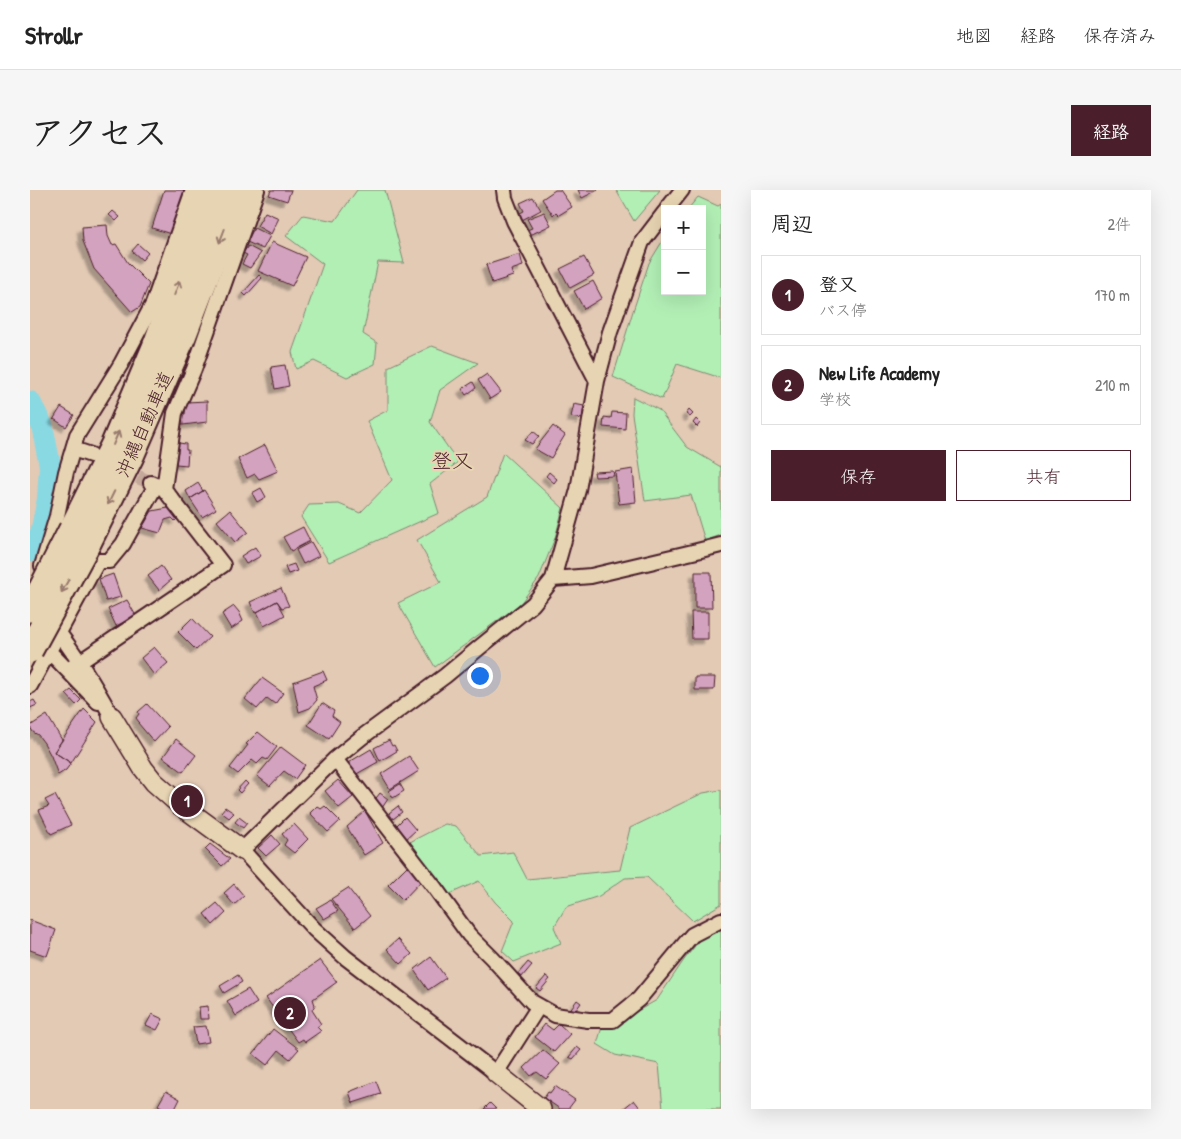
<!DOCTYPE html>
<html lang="ja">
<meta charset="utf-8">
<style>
body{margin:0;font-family:"Patrick Hand","Klee One",sans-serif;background:#f6f6f6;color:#222}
.controls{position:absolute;right:15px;top:15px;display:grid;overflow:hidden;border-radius:0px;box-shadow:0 5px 20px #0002}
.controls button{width:45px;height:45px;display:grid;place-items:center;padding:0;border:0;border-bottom:1px solid #e0e0e0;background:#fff;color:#222;font:25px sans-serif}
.you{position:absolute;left:449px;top:485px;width:18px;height:18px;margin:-12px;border:4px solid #fff;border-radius:50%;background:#1a73e8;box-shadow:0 0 0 8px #1a73e833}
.badge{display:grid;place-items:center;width:32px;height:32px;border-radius:50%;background:#4a1f2b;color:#fff;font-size:16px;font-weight:700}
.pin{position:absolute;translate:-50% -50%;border:2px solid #fff;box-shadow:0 1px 5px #0006}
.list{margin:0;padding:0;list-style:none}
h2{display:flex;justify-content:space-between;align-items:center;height:65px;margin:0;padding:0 20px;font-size:21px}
h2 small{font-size:16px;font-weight:400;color:#767676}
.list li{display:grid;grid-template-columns:32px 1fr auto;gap:15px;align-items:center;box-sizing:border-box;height:80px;margin:0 10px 10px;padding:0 10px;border:1px solid #e0e0e0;border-radius:0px}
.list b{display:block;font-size:19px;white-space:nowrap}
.list p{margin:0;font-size:16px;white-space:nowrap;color:#767676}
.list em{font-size:16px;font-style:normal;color:#767676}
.actions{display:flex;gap:10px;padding:15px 20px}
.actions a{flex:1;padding:11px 0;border:1px solid #4a1f2b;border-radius:0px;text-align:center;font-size:18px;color:#4a1f2b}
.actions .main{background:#4a1f2b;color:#fff}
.map{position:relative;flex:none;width:691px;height:919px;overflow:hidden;border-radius:0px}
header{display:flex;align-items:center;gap:30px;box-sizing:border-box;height:70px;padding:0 25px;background:#fff;border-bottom:1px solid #e0e0e0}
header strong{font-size:24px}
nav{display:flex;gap:28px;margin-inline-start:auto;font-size:18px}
.intro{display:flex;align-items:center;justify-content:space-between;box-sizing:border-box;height:120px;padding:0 30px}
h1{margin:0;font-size:35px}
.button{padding:12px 22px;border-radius:0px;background:#4a1f2b;color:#fff;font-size:18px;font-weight:700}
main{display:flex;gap:30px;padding:0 30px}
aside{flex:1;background:#fff;border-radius:0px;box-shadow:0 5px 20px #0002}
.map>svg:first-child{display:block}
.green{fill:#b2efb5;stroke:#7e8770}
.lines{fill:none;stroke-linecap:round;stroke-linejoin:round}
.river{stroke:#89d9e3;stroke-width:22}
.building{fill:#d3a2bf;stroke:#4a1f2b;filter:url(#shadow)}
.street-tunnel{stroke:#c4a899;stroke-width:14;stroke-dasharray:14 7;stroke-linecap:butt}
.street-casing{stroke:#4a1f2b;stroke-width:18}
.secondary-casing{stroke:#4a1f2b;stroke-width:22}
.highway-casing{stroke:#4a1f2b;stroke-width:29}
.street{stroke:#e7d4b2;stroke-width:14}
.secondary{stroke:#e7d4b2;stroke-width:19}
.highway{stroke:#e7d4b2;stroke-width:25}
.highway-bridge-casing{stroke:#4a1f2b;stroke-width:29;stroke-linecap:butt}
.highway-bridge{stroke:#e7d4b2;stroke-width:25}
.oneway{stroke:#987a6e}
.labels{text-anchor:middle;stroke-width:4.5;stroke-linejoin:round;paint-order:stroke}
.street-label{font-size:19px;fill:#4a1f2b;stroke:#e7d4b2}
.quarter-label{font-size:21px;fill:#4a1f2b;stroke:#e7d4b2}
</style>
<header>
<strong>Strollr</strong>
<nav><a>地図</a><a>経路</a><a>保存済み</a></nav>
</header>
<div class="intro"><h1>アクセス</h1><a class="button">経路</a></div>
<main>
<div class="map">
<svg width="691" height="919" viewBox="0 0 691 919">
<defs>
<filter id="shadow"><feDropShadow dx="-4.5" dy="4.5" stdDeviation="1" flood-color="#0004"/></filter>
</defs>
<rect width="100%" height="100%" fill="#e3cab5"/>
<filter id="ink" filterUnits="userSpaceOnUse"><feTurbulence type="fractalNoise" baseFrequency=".02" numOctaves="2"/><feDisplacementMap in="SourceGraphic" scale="10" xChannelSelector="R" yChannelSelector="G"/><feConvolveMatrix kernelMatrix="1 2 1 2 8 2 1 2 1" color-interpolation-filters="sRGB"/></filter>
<g filter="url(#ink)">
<path class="green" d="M327 0H355L374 73 348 72 333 144 347 153 345 174 317 187 284 171 266 179 262 162 293 74 256 46 273 25 305 31Z
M586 0H630L604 31Z
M668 7 688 16 691 14V188L647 174 632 209 583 187 603 121 619 73 635 47V101H672V19H658Z
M402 156 448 173 410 200 400 232 428 272 400 294 409 323 299 372 271 327 279 315 309 314 330 323 362 290 337 231 358 220V177Z
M603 207 629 220 657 257 691 277V345L675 351 661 305 615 311 602 224Z
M473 263 533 318 525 348 509 388 490 414 405 477 368 413 411 392 387 350 457 307Z
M691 600V714L663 731 617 687 595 688 569 706 536 717 524 737 531 753 484 772 472 761 484 731 465 712 449 691 415 706 378 653 415 634 426 636 451 666 483 662 497 689 590 680 600 638 673 603Z
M691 728V919H633L629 874 585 865 567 854 572 837 588 832 627 810 654 770 682 734Z"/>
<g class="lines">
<path class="river" d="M0 212 12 235 20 276 18 309 11 343 0 361"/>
</g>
<path class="building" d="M134 0H157L141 44 122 38Z
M241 0H261L257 11 239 5Z
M525 0H530L542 17 529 25 526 22 523 25 512 9Z
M548 0H568L552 8Z
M503 7 511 20 490 31 486 25 494 21 490 13Z
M83 21 90 27 86 31 79 25Z
M235 22 249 28 241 44 227 36Z
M514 22 521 35 500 45 497 40 502 38 497 29Z
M77 35 78 46 82 55 86 54 98 73 119 94 110 117 102 122 64 79 53 51 52 37Z
M224 38 240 46 233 59 217 52Z
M242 52 276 67 262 96 228 81Z
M108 54 118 63 112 70 102 61Z
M218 56 231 63 220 78 212 74 217 65 213 63Z
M490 64 493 76 481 80 483 86 462 93 456 75Z
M554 67 564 85 540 98 530 79Z
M229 85 232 88 216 106 213 103Z
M563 91 572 108 554 119 544 101Z
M255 175 259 196 245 199 241 177Z
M457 184 471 202 460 209 448 190Z
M443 192 446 198 436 205 432 199Z
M177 211V232L153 235 152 224H155L156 212Z
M544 214 554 216 552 229 541 227Z
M31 217 44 225 36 237 24 229 23 230Z
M659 220 663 224 660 227 656 224Z
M582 222 596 223 595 239 573 237 574 227 581 228Z
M666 229 670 233 667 237 663 233Z
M523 236 535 245 521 268 505 259Z
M503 241 509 246 502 254 495 250Z
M149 253 156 254V260H158L157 275 146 274Z
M235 255 248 281 229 289 225 284 217 288 208 269Z
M603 279 606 312 589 314 585 282Z
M583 281 584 286 565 287 564 282Z
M519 282 527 289 524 293 516 286Z
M168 293 173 301 160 309 156 301Z
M231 298 236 307 227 312 222 303Z
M174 300 186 319 172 327 160 309Z
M138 318 148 328 145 331 142 328 135 330 130 343 112 338 122 321Z
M200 320 218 342 205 352 187 331Z
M273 337 280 351 261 361 253 347Z
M281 352 289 366 273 374 266 360Z
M225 357 231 366 216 374 211 366Z
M264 374 267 381 258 384 255 377Z
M131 376 141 390 129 400 118 386Z
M665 382H681L682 418H665Z
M83 384 91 407 76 411 69 389Z
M251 398 259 416 252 418 247 411 225 423 220 412Z
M97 410 106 426 86 436 78 419Z
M247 411 255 425 234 436 227 422Z
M204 416 209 422 213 431 201 439 192 424Z
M661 422H678V449H662Z
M162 428 180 447 166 460 148 442Z
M124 457 138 473 124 485 111 468Z
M293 481 297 490 283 496 287 510 280 518 269 522 263 492Z
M665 487H685L684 500H665Z
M232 488 253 503 245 514 237 508 227 519 215 509Z
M41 500 51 510 46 515 36 504Z
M4 510 7 515 0 518V512Z
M292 513 304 521 302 526 310 532 299 549 278 535Z
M117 514 138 537 124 552 108 533 109 532 106 528 109 524 108 522Z
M54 519 67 532 41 573 24 562Z
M17 525 32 550 24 562 41 573 36 580 28 585 21 566 14 553 8 545 3 542 0 537V536Z
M228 542 247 557 237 570 233 568 227 574 222 570 208 584 200 578 218 555 216 554Z
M146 549 166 565 153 582 133 567Z
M359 550 362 556 364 555 367 561 350 571 344 558Z
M251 557 275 575 265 589 254 581 240 596 227 586Z
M341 559 348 572 323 586 316 574Z
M379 566 389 581 360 599 351 584Z
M308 590 323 607 309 618 295 601Z
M215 591 218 594 210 603 207 600Z
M370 594 374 601 363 608 359 601Z
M350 603 358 609 352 618 343 612Z
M25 605 41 635 21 644 9 620 19 616 15 610Z
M287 616 291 619 295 616 310 631 298 642 280 623Z
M368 616 372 622 363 629 359 623Z
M195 617 204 623 199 628 191 622Z
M335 621 353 653 334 665 317 637Z
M209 627 217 633 213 638 205 632Z
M375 627 386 640 375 650 365 637Z
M264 634 278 649 264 663 254 655 257 650 252 644Z
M242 645 250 654 236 666 228 658Z
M180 654 200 669 192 676 175 659Z
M377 676 392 690 373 710 358 695Z
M204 694 214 706 204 715 194 703Z
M318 698 340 726 325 738 301 709Z
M300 710 308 721 294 729 286 718Z
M187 713 196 723 183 735 174 724Z
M0 730 26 740 17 766 0 760Z
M368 749 382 764 371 774 357 759Z
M401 767 416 788 398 800 384 780Z
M290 770 307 792 283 809 285 815 282 820 291 834 287 837 291 841 275 852 273 849 268 852 236 808Z
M498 772 502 775 491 788 487 785Z
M208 785 212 792 194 803 190 796Z
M516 786 520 789 510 801 506 798Z
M218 799 227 813 206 826 197 811Z
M547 810 551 813 543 824 539 821Z
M178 816 179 829H170L169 817Z
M122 824 133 829 127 840 116 835Z
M515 834 523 840 529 834 540 844 524 862 505 847Z
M176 836 179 852 166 854 163 837Z
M243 839 269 859 260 869 249 860 237 875 223 864Z
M547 857 551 860 543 869 539 867Z
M513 860 530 874 516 889 507 882 501 886 494 878Z
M346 891 351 904 323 913 319 902Z
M525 896 545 910 538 919H530L514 908 518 902 520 903Z
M136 901 150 909 145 919H135L128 915Z
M604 910 611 919H593Z
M460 913 466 919H454Z"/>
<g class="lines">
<path class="street-tunnel" d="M89 278 121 293"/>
<defs>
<path id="street" d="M474 0 475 8 484 31 567 191 548 300 523 389 503 414 450 457 415 486 332 547 305 569 212 660 284 739 315 767 466 883 509 816
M637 19 652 0
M567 191 580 142 612 52 635 22
M43 259 61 265
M134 299 145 223 164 179 227 0
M12 376 27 326 36 282 47 245 91 174 123 114 163 0
M523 389 561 386 667 361 691 355
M24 437C47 465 65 496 82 527
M13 455 68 512
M38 480 193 375 134 299 121 293
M0 496 68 371H79L93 354 126 295
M305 569 405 698 439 745 462 768 502 812 525 825 558 830H583L609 809 662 745 691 730"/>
<path id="secondary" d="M82 527 113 578 124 592 149 614 212 660
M466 883 511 919"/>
<path id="highway" d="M42 339 84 254 125 157 183 0
M58 353 101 266 154 144 202 19 209 0"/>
</defs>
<use href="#street" class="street-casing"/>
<use href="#secondary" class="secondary-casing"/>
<use href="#highway" class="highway-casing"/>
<use href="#street" class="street"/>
<use href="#secondary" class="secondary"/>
<use href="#highway" class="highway"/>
<defs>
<path id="highway-bridge" d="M0 419 12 398 42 339
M0 460 58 353"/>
</defs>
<use href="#highway-bridge" class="highway-bridge-casing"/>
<use href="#highway-bridge" class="highway-bridge"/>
</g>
<defs><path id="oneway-shaft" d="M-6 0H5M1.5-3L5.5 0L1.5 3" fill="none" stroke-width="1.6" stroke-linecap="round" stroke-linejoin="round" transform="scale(1.25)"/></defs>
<g class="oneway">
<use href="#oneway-shaft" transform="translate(192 46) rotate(111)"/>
<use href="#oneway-shaft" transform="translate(147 98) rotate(-69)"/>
<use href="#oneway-shaft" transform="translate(86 248) rotate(-67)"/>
<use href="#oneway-shaft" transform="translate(81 308) rotate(116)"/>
<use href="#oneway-shaft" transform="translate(35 396) rotate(119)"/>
</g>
</g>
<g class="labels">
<g class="street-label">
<text transform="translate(114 234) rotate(-66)" y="7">沖縄自動車道</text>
</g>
<g class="quarter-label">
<text x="422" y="278">登又</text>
</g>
</g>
</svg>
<div class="controls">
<button>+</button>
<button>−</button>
</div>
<div class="you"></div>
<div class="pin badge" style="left:157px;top:611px">1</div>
<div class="pin badge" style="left:260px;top:823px">2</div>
</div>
<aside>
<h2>周辺<small>2件</small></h2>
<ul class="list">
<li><span class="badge">1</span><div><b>登又</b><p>バス停</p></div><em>170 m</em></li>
<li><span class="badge">2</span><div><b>New Life Academy</b><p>学校</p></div><em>210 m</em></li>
</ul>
<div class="actions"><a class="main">保存</a><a>共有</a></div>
</aside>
</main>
